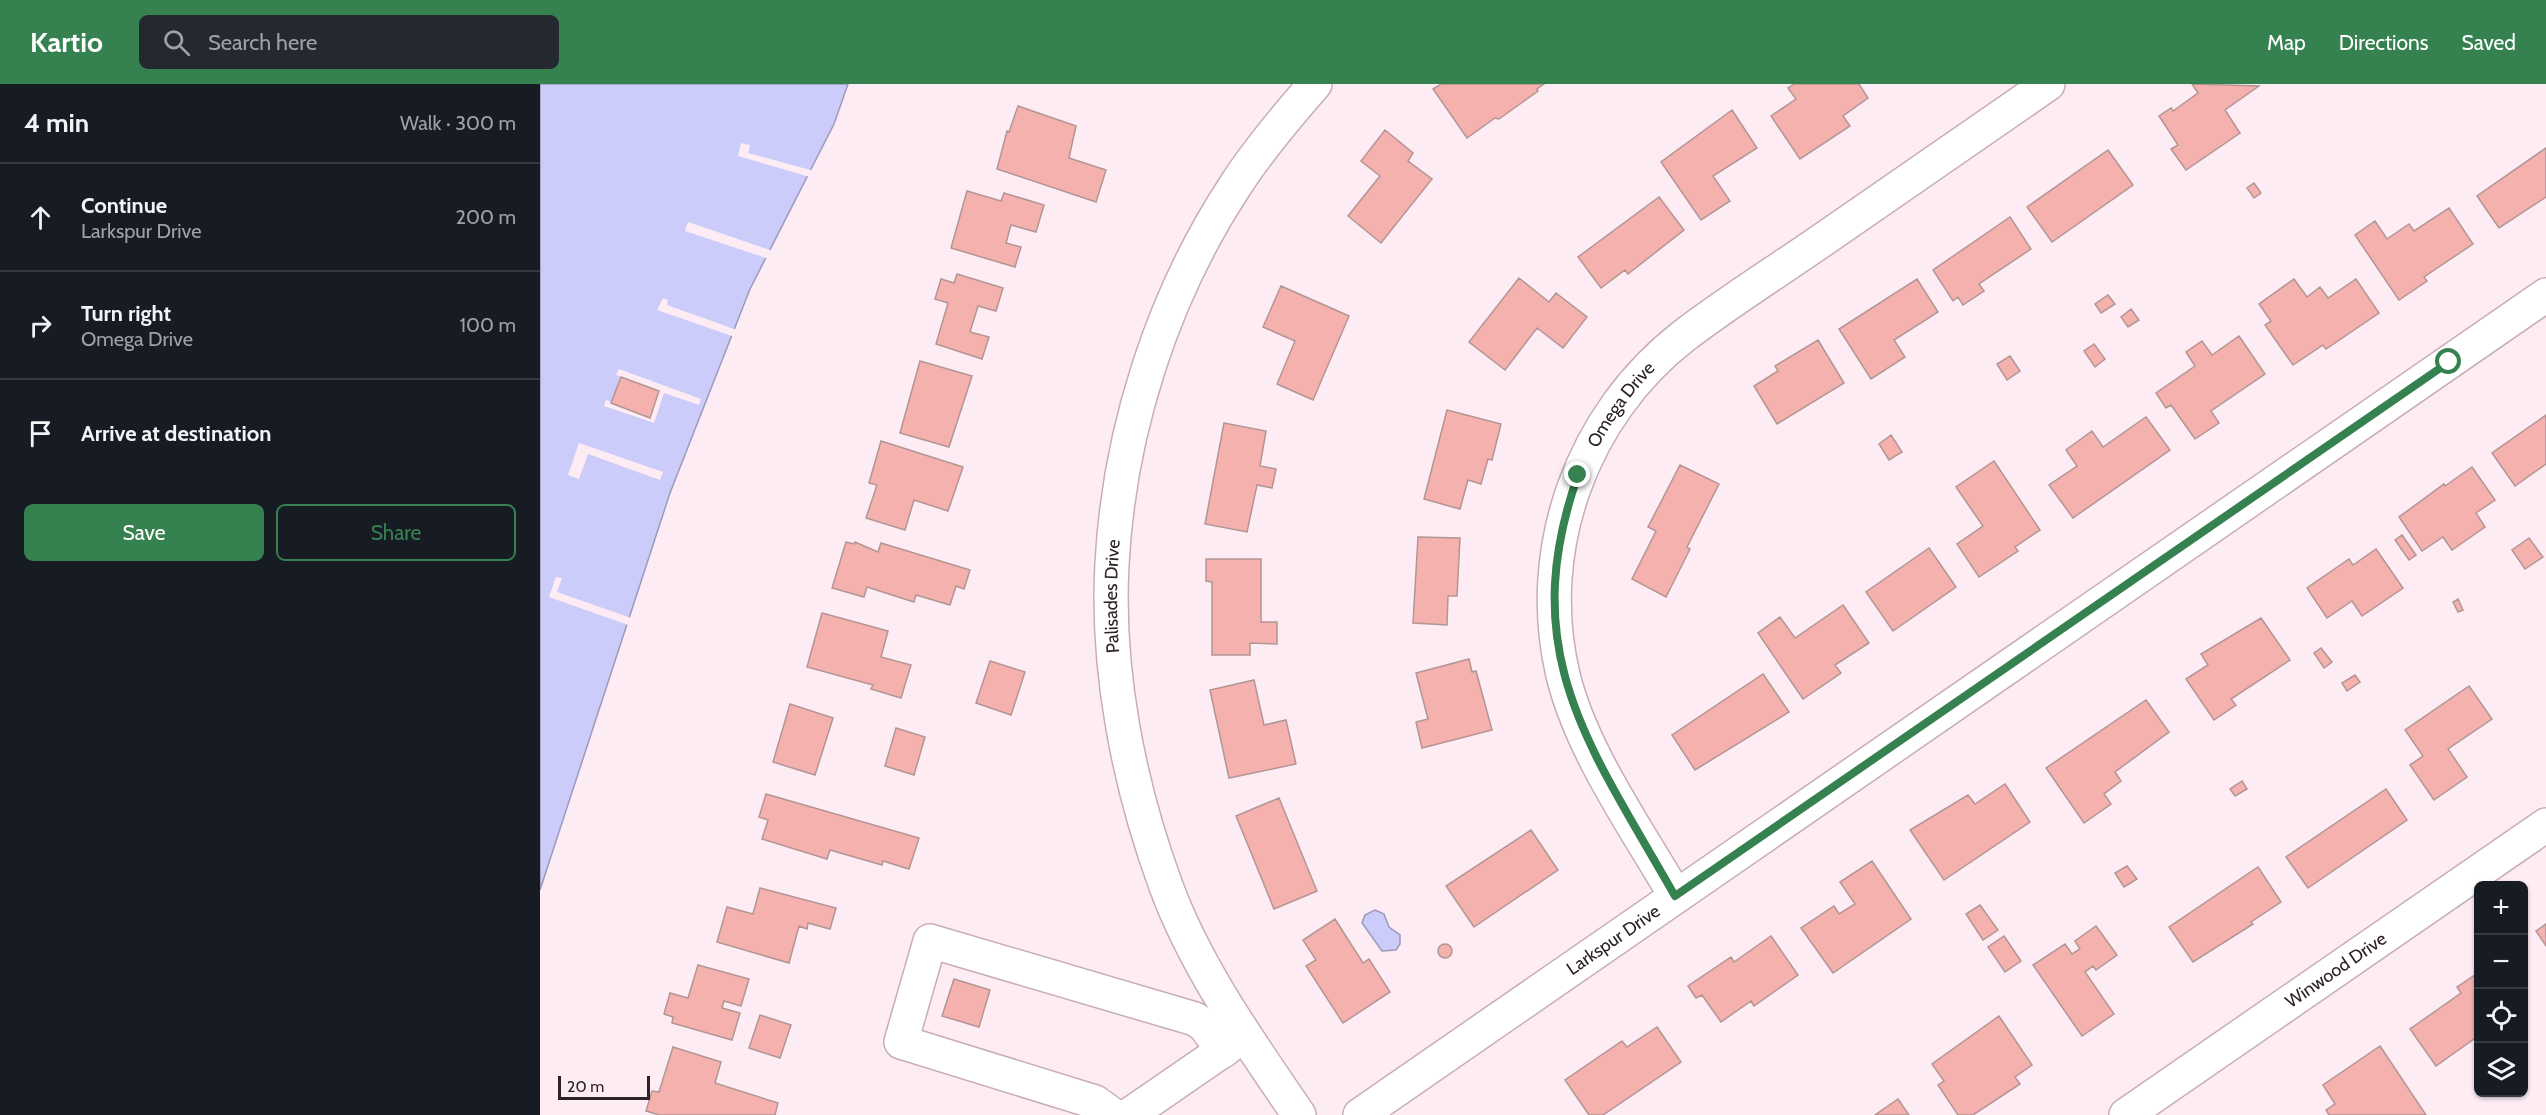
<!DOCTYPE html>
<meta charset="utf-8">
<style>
body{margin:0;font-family:Cabin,sans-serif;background:#242831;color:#f1f3f6}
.controls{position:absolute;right:18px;bottom:18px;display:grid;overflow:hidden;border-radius:9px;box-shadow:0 2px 4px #0004}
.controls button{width:54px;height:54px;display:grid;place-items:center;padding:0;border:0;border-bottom:2px solid #363941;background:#171b24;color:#f1f3f6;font:30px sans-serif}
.scale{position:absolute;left:18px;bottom:15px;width:92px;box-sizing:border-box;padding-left:6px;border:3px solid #2d2227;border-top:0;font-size:16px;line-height:21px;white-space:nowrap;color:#2d2227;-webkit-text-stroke:4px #fdecf4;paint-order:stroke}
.stop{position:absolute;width:18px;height:18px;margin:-14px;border:4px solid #358150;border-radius:50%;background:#fff}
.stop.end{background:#358150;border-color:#fff;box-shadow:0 2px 6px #0008}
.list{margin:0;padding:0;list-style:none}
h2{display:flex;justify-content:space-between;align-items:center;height:78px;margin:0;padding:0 24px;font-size:26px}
h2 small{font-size:20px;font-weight:400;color:#9ea1a6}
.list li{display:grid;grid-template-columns:39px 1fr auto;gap:18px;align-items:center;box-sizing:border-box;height:108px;padding:0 24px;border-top:2px solid #363941}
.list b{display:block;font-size:22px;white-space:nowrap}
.list p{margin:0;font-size:20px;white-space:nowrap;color:#9ea1a6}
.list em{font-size:20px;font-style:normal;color:#9ea1a6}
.actions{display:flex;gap:12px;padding:18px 24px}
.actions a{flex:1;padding:14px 0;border:2px solid #358150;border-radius:9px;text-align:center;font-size:21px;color:#358150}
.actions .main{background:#358150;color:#fff}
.icon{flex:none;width:33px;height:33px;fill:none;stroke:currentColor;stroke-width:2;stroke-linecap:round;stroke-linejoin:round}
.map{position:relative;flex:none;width:2006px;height:1031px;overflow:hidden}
header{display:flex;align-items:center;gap:36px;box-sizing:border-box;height:84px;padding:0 30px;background:#358150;color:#fff}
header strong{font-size:28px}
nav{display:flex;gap:33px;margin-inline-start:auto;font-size:21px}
.search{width:420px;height:54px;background:#242831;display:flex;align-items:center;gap:15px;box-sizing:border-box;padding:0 21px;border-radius:9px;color:#9ea1a6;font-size:22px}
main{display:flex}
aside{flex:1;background:#171b24}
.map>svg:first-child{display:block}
.water{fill:#cbccfa;stroke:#9c99bb;stroke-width:1.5}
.pier{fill:#fdecf4}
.building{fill:#f4b1ae;stroke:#b39594;stroke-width:1.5}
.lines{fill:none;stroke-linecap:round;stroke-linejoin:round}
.minor-casing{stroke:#c8adb9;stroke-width:36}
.minor{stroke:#fff;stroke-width:33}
.route{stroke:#358150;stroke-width:8}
.labels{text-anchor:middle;stroke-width:4.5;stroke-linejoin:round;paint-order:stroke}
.street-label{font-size:18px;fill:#2d2227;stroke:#fdecf4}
</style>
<header>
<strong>Kartio</strong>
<div class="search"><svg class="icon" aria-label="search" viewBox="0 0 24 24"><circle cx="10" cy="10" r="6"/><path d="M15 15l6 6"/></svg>Search here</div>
<nav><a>Map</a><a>Directions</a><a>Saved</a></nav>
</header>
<main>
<aside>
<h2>4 min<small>Walk · 300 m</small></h2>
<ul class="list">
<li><svg class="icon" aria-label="ahead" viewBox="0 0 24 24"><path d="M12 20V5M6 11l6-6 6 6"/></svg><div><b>Continue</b><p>Larkspur Drive</p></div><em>200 m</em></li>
<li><svg class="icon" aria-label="right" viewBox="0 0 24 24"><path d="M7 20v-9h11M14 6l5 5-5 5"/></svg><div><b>Turn right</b><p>Omega Drive</p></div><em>100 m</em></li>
<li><svg class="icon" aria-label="arrive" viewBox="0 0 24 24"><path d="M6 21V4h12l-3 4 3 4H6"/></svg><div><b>Arrive at destination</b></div></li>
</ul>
<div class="actions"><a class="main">Save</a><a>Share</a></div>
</aside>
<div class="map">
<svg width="2006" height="1031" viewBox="0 0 2006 1031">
<rect width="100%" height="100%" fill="#fdecf4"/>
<path class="water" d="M0 0H308L294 40 210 205 130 409 0 806Z
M835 826 844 830 849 843 860 851V860L856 866 842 867 822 839 825 831Z"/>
<path class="pier" d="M201 59 210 61 208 69 274 87 270 93 198 72Z
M148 138 233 167 229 175 145 147Z
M123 214 128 216 127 221 197 246 195 253 117 226Z
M79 285 161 315 159 321 124 309 114 339 64 322 66 316 110 334 81 293 76 291Z
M39 359 123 388 120 396 48 370 39 395 28 391Z
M16 493 22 494 17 508 91 534 88 541 9 513Z"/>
<path class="building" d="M901 0H1004L997 5 998 7 959 35 955 34 927 54 893 5Z
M1254 0H1319L1328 14 1303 32 1310 42 1260 75 1231 32 1256 15 1248 4Z
M1652 0 1719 2 1685 26 1700 49 1646 86 1631 65 1638 61 1619 32 1631 24 1633 27 1658 9Z
M478 22 536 42 529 74 566 86 556 118 457 85 467 47 469 48Z
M1192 26 1217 64 1173 92 1190 117 1161 136 1121 78Z
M845 46 873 69 868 77 892 95 841 159 808 132 840 92 821 77Z
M2006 64V113L1959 144 1937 112Z
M1568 66 1593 101 1512 158 1487 123Z
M1714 99 1721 109 1714 114 1707 104Z
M427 107 461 117 464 109 504 121 496 148 471 141 466 159 481 163 475 183 411 164Z
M1119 113 1144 146 1088 190 1085 186 1061 204 1038 173Z
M1909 124 1933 160 1884 193 1887 197 1859 216 1815 151 1835 137 1847 155 1869 140 1874 147Z
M1470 133 1491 165 1439 200 1444 207 1423 221 1418 213 1413 217 1393 186Z
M417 190 463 204 456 227 438 222 430 248 449 253 442 275 396 260 408 219 395 215 401 195 414 199Z
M979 194 1009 218 1016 209 1047 233 1023 264 997 244 965 286 929 258Z
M1377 195 1398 228 1354 256 1365 273 1331 295 1299 245Z
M1754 195 1767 213 1780 203 1788 214 1816 195 1839 229 1786 265 1783 261 1753 281 1725 241 1731 237 1719 220Z
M741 202 809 232 773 316 737 300 755 257 723 243Z
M1568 211 1575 220 1561 229 1555 220Z
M1591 225 1599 236 1588 243 1581 233Z
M1699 252 1725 290 1671 327 1679 339 1655 355 1631 321 1626 324 1616 309 1655 282 1646 268 1662 257 1672 271Z
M1278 256 1304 299 1237 340 1214 302 1238 287 1235 282Z
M1554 260 1565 275 1555 283 1544 267Z
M1470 272 1480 287 1467 296 1457 280Z
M380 277 432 292 409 363 360 349Z
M81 293 119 307 110 334 71 319Z
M907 326 961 340 952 376 948 375 941 400 928 396 920 425 884 415Z
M2006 331V380L1975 402 1952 369Z
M1606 333 1630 366 1533 434 1509 401 1537 382 1526 366 1552 347 1563 363Z
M684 339 726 347 720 382 736 385 732 404 717 401 707 448 665 440Z
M1351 351 1362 368 1349 376 1339 360Z
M341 357 423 383 408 427 374 416 365 446 326 434 337 401 329 399Z
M1454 377 1500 446 1475 463 1478 467 1439 493 1417 460 1443 442 1416 403Z
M1140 381 1179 400 1147 463 1150 465 1126 513 1092 495 1116 447 1108 443Z
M1932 383 1955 416 1936 429 1945 443 1912 466 1903 453 1882 467 1859 433 1904 400 1905 402Z
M1862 451 1876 471 1869 476 1855 456Z
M878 453 920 454 917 512H908L907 541 873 539Z
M1989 454 2003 473 1985 485 1972 466Z
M306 458 314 460 315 458 338 468 341 459 430 486 424 505 416 502 410 521 376 511 374 518 327 503 324 513 292 504Z
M1389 464 1416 503 1353 547 1326 508Z
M1836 465 1863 504 1822 532 1812 517 1787 534 1767 504 1809 475 1813 481Z
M666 475H721V538H737V560L710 559V571H672V498L666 497Z
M1918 515 1923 526 1918 528 1913 518Z
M1303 521 1329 559 1295 581 1301 589 1263 615 1218 549 1240 533 1255 554Z
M282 529 348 547 341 573 371 581 361 614 331 605 333 601 267 583Z
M1721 534 1750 576 1691 615 1696 621 1674 636 1646 595 1668 581 1661 570Z
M1781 564 1792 578 1784 584 1774 569Z
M929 575 932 588 936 587 952 646 882 664 876 638 888 635 876 589Z
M450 577 485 588 471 631 436 619Z
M1223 590 1249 628 1155 686 1132 651Z
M1815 591 1820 598 1807 607 1802 599Z
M714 596 724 641 746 636 756 680 689 694 670 606Z
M1929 602 1952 635 1908 665 1927 693 1894 716 1870 681 1883 672 1865 646Z
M1606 616 1629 648 1575 688 1581 697 1564 710 1571 720 1544 739 1506 684Z
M250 620 293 634 275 691 233 678Z
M356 644 385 653 374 691 345 682Z
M1702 697 1707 705 1695 712 1690 705Z
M1465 700 1490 738 1404 796 1370 746 1428 711 1435 720Z
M1846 705 1867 736 1768 804 1746 773Z
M226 710 379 754 369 785 343 777 342 781 290 766 287 775 222 755 228 736 219 733Z
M739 714 777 807 734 825 696 732Z
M991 746 1018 786 934 843 906 802Z
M1332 777 1371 835 1293 889 1261 844 1294 822 1299 830 1315 820 1300 798Z
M1587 782 1597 795 1584 803 1575 789Z
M1718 783 1741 818 1711 838 1713 840 1653 878 1629 843Z
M220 804 296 824 290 845 268 839 267 845 259 842 249 879 177 858 187 823 213 830Z
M1440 821 1458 846 1443 856 1426 830Z
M795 835 823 879 829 875 850 908 803 939 766 882 776 876 763 856Z
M2006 840V862L1996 847Z
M1556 842 1577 871 1556 886 1553 882 1545 888 1574 930 1542 952 1493 881 1525 860 1532 870 1540 865 1535 857Z
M1231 852 1258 891 1214 922 1211 917 1181 938 1162 911 1156 914 1148 902 1191 873 1194 878Z
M1464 852 1481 877 1465 888 1448 863Z
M898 867a7 7 0 1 1 14 0a7 7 0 1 1-14 0Z
M158 881 209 895 201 922 184 917 182 924 200 929 192 956 132 939 133 933 124 930 130 909 148 914Z
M1938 889V952L1896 982 1870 945 1921 909 1917 903Z
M414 895 450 906 439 943 402 932Z
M220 931 251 941 240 974 209 964Z
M1459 932 1492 981 1475 993 1480 1000 1433 1031H1418L1398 1001 1404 997 1392 980Z
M1117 943 1141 978 1063 1031H1049L1025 996 1082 957 1087 963Z
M1840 962 1886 1031H1789L1786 1026 1795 1020 1783 1001Z
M133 963 181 978 175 999 238 1019 235 1031H119L106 1027 112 1007 119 1008Z
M1358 1015 1369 1031H1335Z"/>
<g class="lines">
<defs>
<g id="minor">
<path id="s1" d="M1135 811C1096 744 1041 666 1023 591 993 465 1042 330 1145 251 1187 219 1233 190 1278 159 1354 106 1431 53 1508 0"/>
<path d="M573 1031 555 1018 361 958 390 857 655 935 665 942 683 967"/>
<path d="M589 1031 701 954"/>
<path id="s2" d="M759 1031C710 959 656 884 626 802 589 702 566 586 572 480 579 348 622 213 695 102 718 66 747 32 775 0"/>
<path id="s3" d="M820 1031 2006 211"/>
<path id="s4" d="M1586 1031 2006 741"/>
</g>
</defs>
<use href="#minor" class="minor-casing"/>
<use href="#minor" class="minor"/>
</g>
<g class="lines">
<path class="route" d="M1038 391C975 570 1050 662 1135 812L1909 278"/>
</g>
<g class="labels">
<g class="street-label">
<text dy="6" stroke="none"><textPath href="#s1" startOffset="534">Omega Drive</textPath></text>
<text dy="6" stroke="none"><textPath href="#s2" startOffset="562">Palisades Drive</textPath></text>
<text dy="6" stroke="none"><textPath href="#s3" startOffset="308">Larkspur Drive</textPath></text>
<text dy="6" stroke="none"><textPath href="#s4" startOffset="255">Winwood Drive</textPath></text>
</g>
</g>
</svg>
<div class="controls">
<button>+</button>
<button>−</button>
<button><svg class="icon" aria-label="locate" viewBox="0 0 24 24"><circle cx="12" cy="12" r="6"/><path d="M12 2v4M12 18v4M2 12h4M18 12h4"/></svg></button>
<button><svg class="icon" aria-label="layers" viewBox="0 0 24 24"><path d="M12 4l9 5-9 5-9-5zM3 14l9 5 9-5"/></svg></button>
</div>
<div class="scale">20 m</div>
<div class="stop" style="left:1909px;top:278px"></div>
<div class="stop end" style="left:1038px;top:391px"></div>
</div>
</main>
